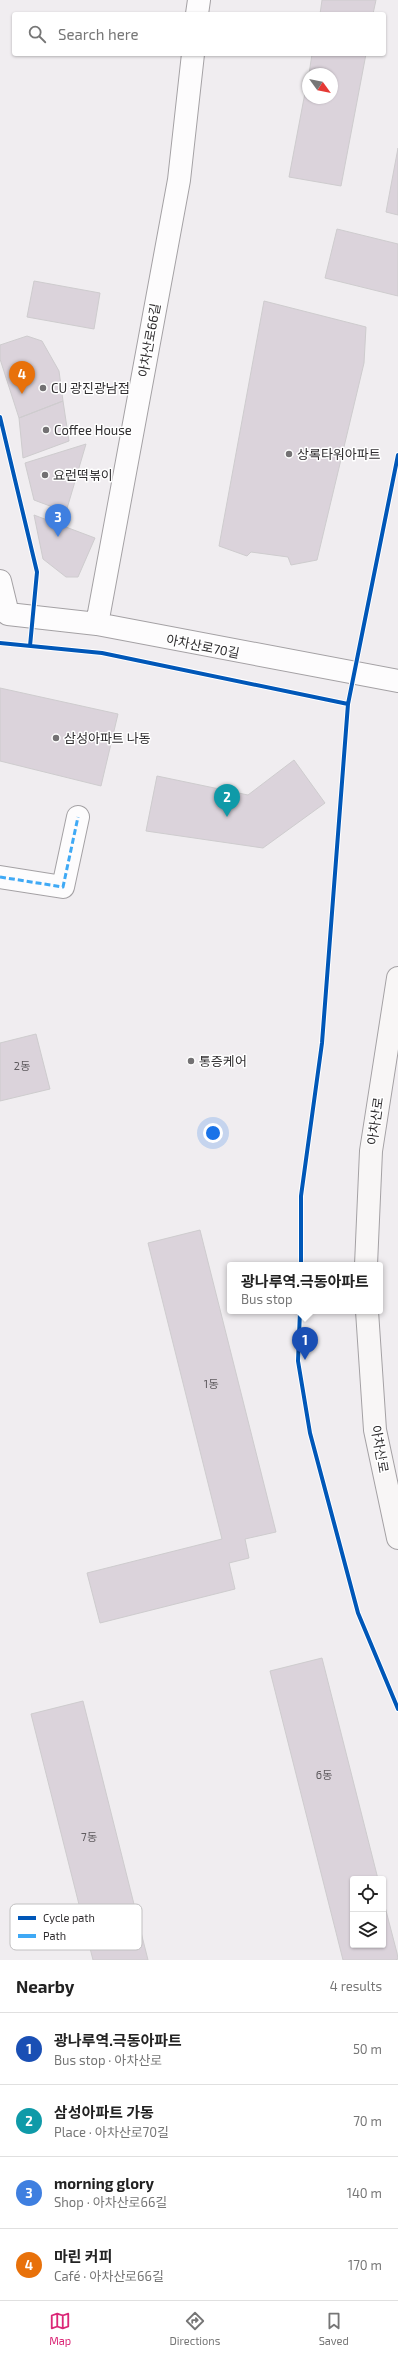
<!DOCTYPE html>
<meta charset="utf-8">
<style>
body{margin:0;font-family:"Exo 2","Noto Sans KR",sans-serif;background:#f2f2f2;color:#222}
.controls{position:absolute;right:12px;bottom:12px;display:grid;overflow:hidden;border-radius:4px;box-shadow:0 1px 3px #0004}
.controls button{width:36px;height:36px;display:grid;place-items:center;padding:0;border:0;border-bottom:1px solid #e0e0e0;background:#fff;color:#222;font:20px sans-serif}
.compass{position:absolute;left:302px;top:68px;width:36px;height:36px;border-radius:50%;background:#fff;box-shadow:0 1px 3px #0004;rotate:123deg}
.you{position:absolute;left:213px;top:1133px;width:14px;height:14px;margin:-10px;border:3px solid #fff;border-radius:50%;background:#1a73e8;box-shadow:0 0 0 6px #1a73e833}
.badge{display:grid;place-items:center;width:26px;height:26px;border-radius:50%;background:#db2777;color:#fff;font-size:13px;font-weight:700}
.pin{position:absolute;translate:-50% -33px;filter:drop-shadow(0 1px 2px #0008)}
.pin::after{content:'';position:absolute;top:21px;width:14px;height:12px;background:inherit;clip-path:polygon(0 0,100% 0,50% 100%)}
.popup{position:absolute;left:227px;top:1262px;width:156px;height:52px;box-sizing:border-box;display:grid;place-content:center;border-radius:4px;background:#fff;filter:drop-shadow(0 1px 3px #0005);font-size:13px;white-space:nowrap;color:#767676}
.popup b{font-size:15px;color:#222}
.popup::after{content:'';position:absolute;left:50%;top:100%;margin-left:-8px;border:8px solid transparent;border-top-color:#fff}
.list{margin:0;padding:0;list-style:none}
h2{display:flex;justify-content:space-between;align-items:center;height:52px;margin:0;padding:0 16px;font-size:17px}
h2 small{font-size:13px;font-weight:400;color:#767676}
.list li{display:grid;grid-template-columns:26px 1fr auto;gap:12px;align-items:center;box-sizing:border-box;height:72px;padding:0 16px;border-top:1px solid #e0e0e0}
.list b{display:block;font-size:15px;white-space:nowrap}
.list p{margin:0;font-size:13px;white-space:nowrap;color:#767676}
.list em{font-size:13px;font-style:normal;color:#767676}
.icon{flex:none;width:22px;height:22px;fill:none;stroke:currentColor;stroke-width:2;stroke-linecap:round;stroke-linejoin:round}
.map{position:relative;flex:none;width:398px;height:1960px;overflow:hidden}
.search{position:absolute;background:#fff;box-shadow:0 1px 3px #0004;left:12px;right:12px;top:12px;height:44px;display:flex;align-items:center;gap:10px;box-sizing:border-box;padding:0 14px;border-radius:4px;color:#767676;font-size:15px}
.sheet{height:340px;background:#fff}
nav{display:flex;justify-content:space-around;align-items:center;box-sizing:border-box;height:56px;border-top:1px solid #e0e0e0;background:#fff;font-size:11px;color:#767676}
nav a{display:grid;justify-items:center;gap:2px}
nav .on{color:#db2777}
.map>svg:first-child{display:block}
.building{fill:#dbd3db;stroke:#ceccce}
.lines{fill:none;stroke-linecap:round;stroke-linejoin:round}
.minor-casing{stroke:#a4a1a4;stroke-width:24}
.secondary-casing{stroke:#a4a1a4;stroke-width:24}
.minor{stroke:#fdfcfd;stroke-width:22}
.secondary{stroke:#f8f6f6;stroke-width:22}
.quiet{stroke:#3fa9f5;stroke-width:3;stroke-dasharray:6 3;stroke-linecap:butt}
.cycleway-casing{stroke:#fff;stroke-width:6}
.cycleway{stroke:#0057b8;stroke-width:4}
.poi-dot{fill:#737173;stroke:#fff;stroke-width:1.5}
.labels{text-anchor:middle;stroke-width:3;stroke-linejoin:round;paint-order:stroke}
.number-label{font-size:11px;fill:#5e5a5e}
.street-label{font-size:13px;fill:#302e30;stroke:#fff}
.poi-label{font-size:13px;fill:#302e30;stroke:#fff;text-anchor:start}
.key{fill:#fff;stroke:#c1c0c1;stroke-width:1}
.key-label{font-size:11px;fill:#302e30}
</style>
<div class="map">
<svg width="398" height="1960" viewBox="0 0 398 1960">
<rect width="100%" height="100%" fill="#f0edf0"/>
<path class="building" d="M322 0H376L373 14H320Z
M312 54H366L341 186 289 177 308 77V98H332V74H309Z
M398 148V215L386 212Z
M337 229 398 244V296L325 278Z
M34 281 100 293 94 329 27 317Z
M264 301 366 327 364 363 317 560 291 565 288 557 251 552 247 556 219 546Z
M27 336 42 341 59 371 63 401 19 418 0 359V345Z
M63 401 69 441 23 458 19 418Z
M86 444 66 512 34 500 25 463Z
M34 515 95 538 78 577H66L43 559Z
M0 688 118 714 101 786 0 761Z
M294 760 325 803 263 848 146 831 157 776 248 795Z
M36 1034 50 1089 0 1101V1043Z
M200 1230 276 1532 245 1539 249 1558 229 1563 235 1589 100 1623 87 1573 222 1539 148 1243Z
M322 1658 378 1879H353V1945H383V1899L397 1953 398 1959 395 1960H343L270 1671Z
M83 1701 148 1960H93L31 1714Z"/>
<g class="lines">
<defs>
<path id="minor" d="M197 14 199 0
M0 581 8 614 97 624 398 681
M97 624 179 180 193 54
M0 877 63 887 78 817"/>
<path id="secondary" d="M366 1265 371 1151 398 978
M367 1311 375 1430 398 1538"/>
</defs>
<use href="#minor" class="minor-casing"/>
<use href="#secondary" class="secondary-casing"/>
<use href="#minor" class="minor"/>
<use href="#secondary" class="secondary"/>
<path class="quiet" d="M0 877 63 887 78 817"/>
<defs>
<path id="cycleway" d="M0 417 37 572 30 646
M0 643 102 653 348 704
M301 1265V1196L322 1043 348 704 398 455
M300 1311 298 1361 310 1433 358 1613 398 1709"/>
</defs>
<use href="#cycleway" class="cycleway-casing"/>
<use href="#cycleway" class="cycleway"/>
</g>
<g class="poi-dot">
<circle cx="43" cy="388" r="4"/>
<circle cx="46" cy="430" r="4"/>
<circle cx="289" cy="454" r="4"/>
<circle cx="45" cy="475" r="4"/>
<circle cx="56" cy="738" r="4"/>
<circle cx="191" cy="1061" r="4"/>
</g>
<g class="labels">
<g class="number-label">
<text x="22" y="1070">2동</text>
<text x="211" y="1388">1동</text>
<text x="324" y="1779">6동</text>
<text x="89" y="1841">7동</text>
</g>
<g class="street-label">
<text transform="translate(149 340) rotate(-80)" y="5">아차산로66길</text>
<text transform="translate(203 646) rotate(11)" y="5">아차산로70길</text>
<text transform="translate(375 1121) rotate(-82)" y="5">아차산로</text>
<text transform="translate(380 1449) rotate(80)" y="5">아차산로</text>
</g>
<g class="poi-label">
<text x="51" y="393">CU 광진광남점</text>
<text x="54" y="435">Coffee House</text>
<text x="297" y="459">상록타워아파트</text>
<text x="53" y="480">요런떡볶이</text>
<text x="64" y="743">삼성아파트 나동</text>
<text x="199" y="1066">통증케어</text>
</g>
</g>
<rect x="10" y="1904" width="132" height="46" rx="6" class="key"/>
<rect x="18" y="1916" width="18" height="4" fill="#0057b8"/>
<rect x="18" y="1934" width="18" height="4" fill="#3fa9f5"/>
<g class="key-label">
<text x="43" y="1922">Cycle path</text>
<text x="43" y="1940">Path</text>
</g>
</svg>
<div class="controls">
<button><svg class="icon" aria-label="locate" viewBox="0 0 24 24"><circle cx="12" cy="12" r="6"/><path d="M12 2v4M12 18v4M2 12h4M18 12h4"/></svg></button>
<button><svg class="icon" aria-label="layers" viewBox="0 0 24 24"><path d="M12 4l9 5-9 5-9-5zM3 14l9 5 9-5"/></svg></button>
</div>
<svg class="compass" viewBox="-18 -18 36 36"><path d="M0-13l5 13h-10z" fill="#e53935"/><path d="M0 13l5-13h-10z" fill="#767676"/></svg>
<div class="you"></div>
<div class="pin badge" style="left:305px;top:1360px;background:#1a4fb4">1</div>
<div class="popup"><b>광나루역.극동아파트</b>Bus stop</div>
<div class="pin badge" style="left:227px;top:817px;background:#0f9aa8">2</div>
<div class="pin badge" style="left:58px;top:537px;background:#3f7fe0">3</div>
<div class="pin badge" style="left:22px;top:394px;background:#e8710a">4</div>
<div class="search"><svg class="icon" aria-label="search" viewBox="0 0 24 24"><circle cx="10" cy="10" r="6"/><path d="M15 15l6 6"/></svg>Search here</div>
</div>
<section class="sheet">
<h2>Nearby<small>4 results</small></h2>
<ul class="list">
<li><span class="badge" style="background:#1a4fb4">1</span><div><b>광나루역.극동아파트</b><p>Bus stop · 아차산로</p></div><em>50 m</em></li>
<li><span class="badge" style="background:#0f9aa8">2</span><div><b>삼성아파트 가동</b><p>Place · 아차산로70길</p></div><em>70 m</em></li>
<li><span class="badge" style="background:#3f7fe0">3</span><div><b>morning glory</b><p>Shop · 아차산로66길</p></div><em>140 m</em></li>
<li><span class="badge" style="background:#e8710a">4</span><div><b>마린 커피</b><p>Café · 아차산로66길</p></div><em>170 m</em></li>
</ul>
</section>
<nav>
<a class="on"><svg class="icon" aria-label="map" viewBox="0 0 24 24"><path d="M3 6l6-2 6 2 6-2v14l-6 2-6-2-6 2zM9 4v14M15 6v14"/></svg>Map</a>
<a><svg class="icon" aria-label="directions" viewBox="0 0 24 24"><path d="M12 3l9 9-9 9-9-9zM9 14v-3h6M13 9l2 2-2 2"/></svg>Directions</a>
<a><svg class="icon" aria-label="saved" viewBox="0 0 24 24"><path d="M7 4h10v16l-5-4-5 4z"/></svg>Saved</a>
</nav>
